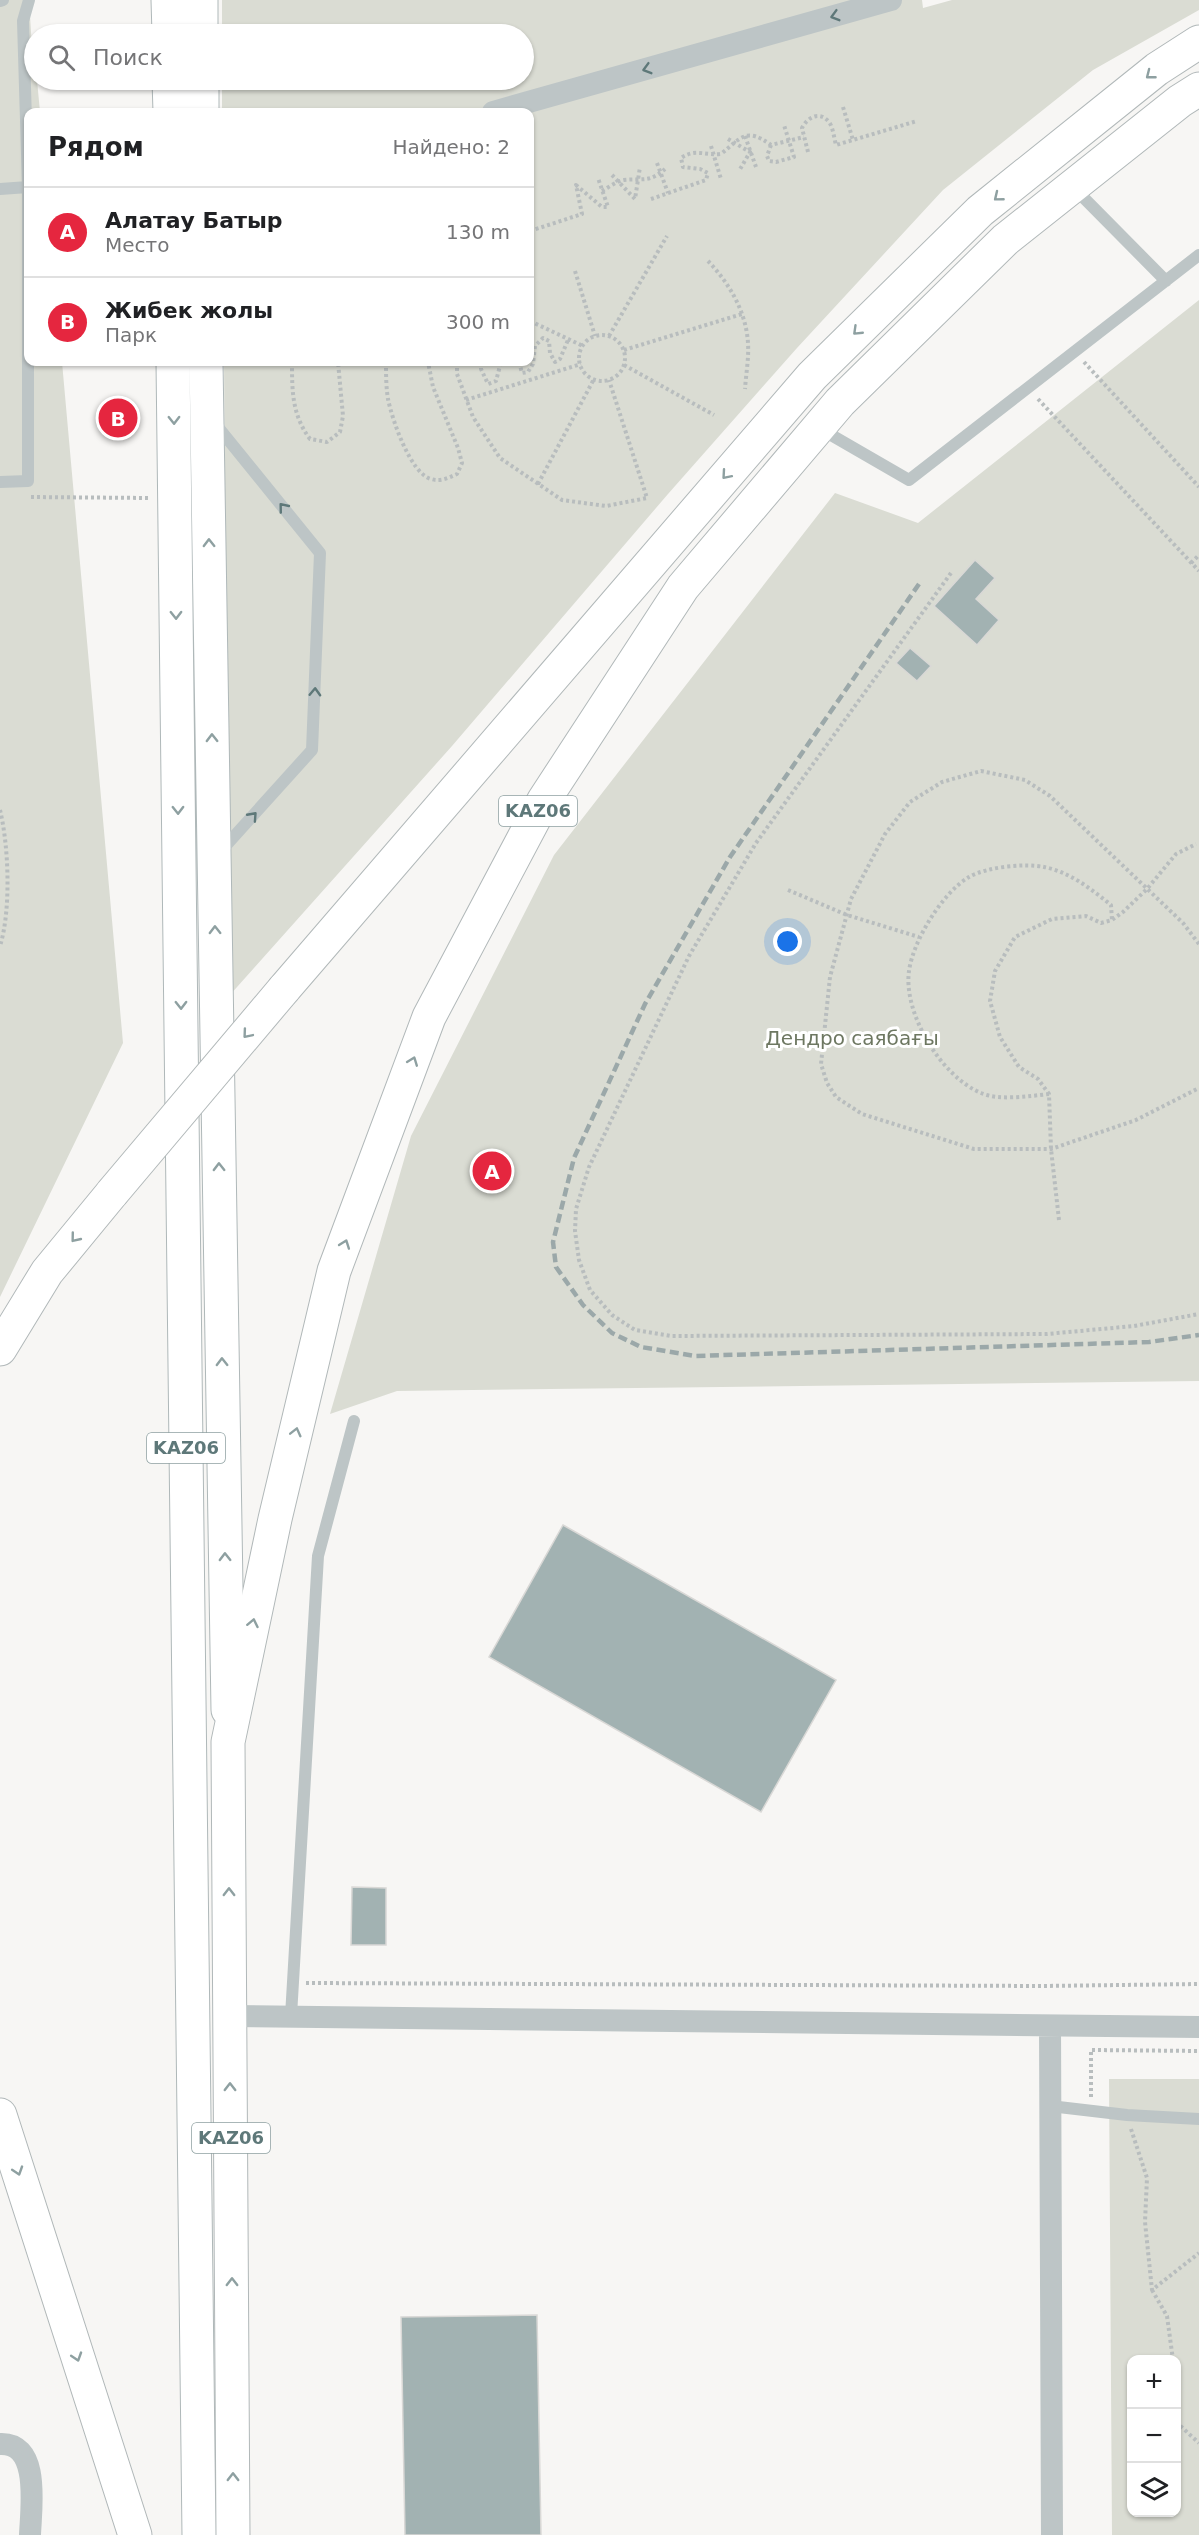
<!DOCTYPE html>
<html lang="ru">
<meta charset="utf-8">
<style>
body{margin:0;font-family:"DejaVu Sans",sans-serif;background:#f6f6f6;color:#202124}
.controls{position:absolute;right:18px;bottom:18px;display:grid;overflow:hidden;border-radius:12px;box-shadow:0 2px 4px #0004}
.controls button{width:54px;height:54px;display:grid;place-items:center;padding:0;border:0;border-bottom:2px solid #e0e0e0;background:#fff;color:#202124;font:30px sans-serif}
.you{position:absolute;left:788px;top:942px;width:21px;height:21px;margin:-15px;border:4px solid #fff;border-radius:50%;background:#1a73e8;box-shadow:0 0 0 9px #1a73e833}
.badge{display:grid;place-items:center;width:39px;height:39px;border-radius:50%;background:#e5263f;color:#fff;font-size:20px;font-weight:700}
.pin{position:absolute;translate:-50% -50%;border:3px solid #fff;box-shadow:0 2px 6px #0006}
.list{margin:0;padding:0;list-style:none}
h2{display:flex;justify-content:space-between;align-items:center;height:78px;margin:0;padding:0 24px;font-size:26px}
h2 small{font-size:20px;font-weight:400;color:#757577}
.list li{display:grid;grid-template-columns:39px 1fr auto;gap:18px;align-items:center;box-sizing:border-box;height:90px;padding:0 24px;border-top:2px solid #e0e0e0}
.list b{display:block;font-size:22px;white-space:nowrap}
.list p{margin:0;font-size:20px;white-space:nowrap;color:#757577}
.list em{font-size:20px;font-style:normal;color:#757577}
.icon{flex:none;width:33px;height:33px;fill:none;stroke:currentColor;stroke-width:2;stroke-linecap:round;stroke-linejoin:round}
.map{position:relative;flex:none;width:1199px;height:2535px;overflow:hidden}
.search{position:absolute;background:#fff;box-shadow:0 2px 4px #0004;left:24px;top:24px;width:510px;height:66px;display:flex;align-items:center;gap:15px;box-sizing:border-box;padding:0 21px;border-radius:33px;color:#757577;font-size:22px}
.panel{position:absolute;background:#fff;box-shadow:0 2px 4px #0004;left:24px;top:108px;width:510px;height:258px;border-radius:12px}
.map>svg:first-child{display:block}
.green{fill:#dadcd3;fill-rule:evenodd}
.building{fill:#a2b2b2;stroke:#d9d8d6;stroke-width:1.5}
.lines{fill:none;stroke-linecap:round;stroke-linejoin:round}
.primary-casing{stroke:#afb8b9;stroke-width:35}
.trunk-casing{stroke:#b1b8b9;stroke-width:35}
.path{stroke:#b8bdbe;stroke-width:4;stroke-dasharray:3 3;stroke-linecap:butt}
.service{stroke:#bdc5c6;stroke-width:12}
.minor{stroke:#bdc5c6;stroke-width:22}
.primary{stroke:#fff;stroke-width:33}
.trunk{stroke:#fff;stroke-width:33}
.rail{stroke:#9ba8a9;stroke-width:4.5;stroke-dasharray:9 4.5;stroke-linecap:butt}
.trunk-bridge-casing{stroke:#b1b8b9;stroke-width:35;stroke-linecap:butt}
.trunk-bridge{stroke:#fff;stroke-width:33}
.oneway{stroke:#5e7879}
.oneway2{stroke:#8ea0a1}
.labels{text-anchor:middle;stroke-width:6;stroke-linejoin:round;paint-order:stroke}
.shield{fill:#fff;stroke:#8ea0a1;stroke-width:1.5}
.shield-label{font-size:18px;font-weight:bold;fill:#5e7879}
.park-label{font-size:20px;fill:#6d7761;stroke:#fff}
</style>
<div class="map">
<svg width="1199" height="2535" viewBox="0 0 1199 2535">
<rect width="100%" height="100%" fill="#f7f6f4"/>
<path class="green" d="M0 0H29L34 80H37L40 112H28V362H62L123 1043 0 1297Z
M222 0H922L923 8 952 0H1199V10L1093 70 943 190 797 348 668 494 452 746 229 996 224 362H530V112H222V80H524V34H222Z
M1199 300V1381L397 1391 330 1414 411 1136 554 855 835 493 918 523Z
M1109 2079H1199V2535H1112ZM1132 2360H1176V2512H1132Z"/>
<path class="building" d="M975 560 995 578 976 599 999 620 977 645 934 606Z
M910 648 931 666 917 681 896 663Z
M563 1525 836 1680 761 1812 489 1657Z
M352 1887 386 1888V1945H351Z
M537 2315 541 2535H405L401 2317Z"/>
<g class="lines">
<defs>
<path id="primary" d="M168 0 169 34
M201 0V34
M169 80 170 112
M202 80V112
M173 362 199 2535
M206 362 228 1710"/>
<path id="trunk" d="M284 989 812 376 980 211 1157 69 1199 42
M0 1349 47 1272 112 1193
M0 2115 135 2535
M233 2535 228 1742 275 1519 334 1271 429 1017 544 800 683 587 840 402 1005 240 1180 101 1199 89"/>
</defs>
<use href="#primary" class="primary-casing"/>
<use href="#trunk" class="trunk-casing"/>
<path class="path" d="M843 107 853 140
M745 136 756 167
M728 139 750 152 739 171
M771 145 767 156 769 161 776 162 794 157 784 125
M711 146 721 179
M808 152 802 128C807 118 819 110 829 122 833 127 834 138 836 145L917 121
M657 163 668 193
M612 175 635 199 640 167
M602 191C609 187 617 181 624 180 643 178 649 183 665 169
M651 199 706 180 708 173 700 169 683 167 681 158C695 148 706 156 721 154 742 137 746 127 771 145L804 137
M530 231 582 214 576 185 602 207H608L598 178
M708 261C729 283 746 311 748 343 749 358 746 374 745 389
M575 271 595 336
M530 321 583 346
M579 358a23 23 0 1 1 46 0a23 23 0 1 1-46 0Z
M609 336 667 236
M624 350 742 314
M292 362C292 391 292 415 310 439L327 442 340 432 343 416 338 362
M386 362C386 374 386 387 388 399 392 419 410 473 431 479 441 482 448 478 457 474L462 463 458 448 433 387 428 362
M457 362V374L473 417 500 458 562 500 606 506 647 498 609 380
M481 362V369L488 384 496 381 501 362
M519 362 522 373 528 372 533 364 535 346 543 338 549 341 550 353 555 362 560 359 568 340
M1084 362 1199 487
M624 365 714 415
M1038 399 1199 571
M466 400 581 364
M538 484 594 379
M31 497 148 498
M1191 563 1199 555
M951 573 756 843 689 956 589 1167 576 1209 575 1231 579 1260 590 1290 612 1315 635 1330 671 1336 1047 1334 1134 1326 1199 1314
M0 810C9 847 11 911 0 946
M788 890 847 915 919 937
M1199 944 1183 923 1050 796 1025 780 981 771 942 782 910 802 885 834 851 899 830 977 821 1064 827 1083 836 1097 862 1114 974 1149H1051L1136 1120 1199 1088
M1049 1094C1030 1096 999 1101 981 1093 942 1077 903 1014 909 971 913 941 942 893 969 877 986 867 1025 863 1044 867 1070 872 1091 889 1111 905L1112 920
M1059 1220 1051 1149 1049 1094 1038 1079 1019 1067 1000 1037 990 1001 995 971 1015 937 1052 919 1086 916 1101 923 1112 920 1123 912 1147 889 1176 854 1196 844
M306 1983 1043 1986 1199 1984
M1091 2097V2050L1199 2051
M1131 2129 1147 2178 1145 2222 1152 2290 1199 2253
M1152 2290 1167 2316 1173 2360
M1176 2422 1199 2443"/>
<path class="service" d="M0 1 3 0
M1074 188 1166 281
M0 189 28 187
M213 421 320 553 312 750 220 852
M819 428 909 480 1199 255
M0 482 28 481V187L23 21 29 0
M291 2016 318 1556 354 1421
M1050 2106 1127 2115 1199 2119"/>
<path class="minor" d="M493 112 891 0
M230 2016 1199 2027
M1050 2026 1052 2535
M0 2444C41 2442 31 2508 30 2535"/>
<use href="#primary" class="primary"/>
<use href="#trunk" class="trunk"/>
<path class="rail" d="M919 584 730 857 645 1004 574 1158 553 1242 556 1267 583 1305 612 1333 641 1347 695 1356 1149 1342 1199 1335"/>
<defs>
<path id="trunk-bridge" d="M112 1193 284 989"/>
</defs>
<use href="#trunk-bridge" class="trunk-bridge-casing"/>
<use href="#trunk-bridge" class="trunk-bridge"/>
</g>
<defs><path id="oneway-chevron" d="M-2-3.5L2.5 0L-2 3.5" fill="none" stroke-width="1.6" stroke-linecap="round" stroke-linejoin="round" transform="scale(1.5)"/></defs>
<g class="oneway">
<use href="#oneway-chevron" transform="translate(835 16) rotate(164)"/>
<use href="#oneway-chevron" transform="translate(647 69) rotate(164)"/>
<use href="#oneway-chevron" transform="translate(283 507) rotate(-129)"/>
<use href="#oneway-chevron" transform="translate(315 692) rotate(-88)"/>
<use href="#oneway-chevron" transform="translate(253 816) rotate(-48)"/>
</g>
<g class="oneway2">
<use href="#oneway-chevron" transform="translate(1150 75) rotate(142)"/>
<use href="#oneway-chevron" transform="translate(998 197) rotate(141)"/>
<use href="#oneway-chevron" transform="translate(857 331) rotate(136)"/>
<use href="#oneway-chevron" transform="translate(174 420) rotate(89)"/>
<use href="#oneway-chevron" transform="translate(726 475) rotate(131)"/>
<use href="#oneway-chevron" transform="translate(209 543) rotate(-91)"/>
<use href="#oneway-chevron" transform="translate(176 615) rotate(89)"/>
<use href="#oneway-chevron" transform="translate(212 738) rotate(-91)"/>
<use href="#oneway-chevron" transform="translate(178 810) rotate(89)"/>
<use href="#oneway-chevron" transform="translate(215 930) rotate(-91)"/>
<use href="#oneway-chevron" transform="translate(181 1005) rotate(89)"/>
<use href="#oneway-chevron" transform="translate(247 1034) rotate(130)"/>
<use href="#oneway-chevron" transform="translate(413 1061) rotate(-69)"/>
<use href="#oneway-chevron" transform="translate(219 1167) rotate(-91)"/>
<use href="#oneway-chevron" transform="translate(75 1238) rotate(129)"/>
<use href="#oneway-chevron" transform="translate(345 1244) rotate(-70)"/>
<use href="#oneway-chevron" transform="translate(222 1362) rotate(-91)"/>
<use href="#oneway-chevron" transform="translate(296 1432) rotate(-76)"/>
<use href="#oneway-chevron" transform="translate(225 1557) rotate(-91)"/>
<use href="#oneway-chevron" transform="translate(253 1623) rotate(-78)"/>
<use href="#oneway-chevron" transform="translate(229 1892) rotate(-90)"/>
<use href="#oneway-chevron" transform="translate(230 2087) rotate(-90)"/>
<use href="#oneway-chevron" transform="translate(18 2171) rotate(72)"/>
<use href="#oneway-chevron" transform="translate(232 2282) rotate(-90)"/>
<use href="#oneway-chevron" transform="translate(77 2357) rotate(72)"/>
<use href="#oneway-chevron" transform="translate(233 2477) rotate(-90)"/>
</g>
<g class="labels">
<g class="shield">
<rect x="499" y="796" width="78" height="30" rx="4.5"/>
<rect x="147" y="1433" width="78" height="30" rx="4.5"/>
<rect x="192" y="2123" width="78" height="30" rx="4.5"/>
</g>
<g class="shield-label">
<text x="538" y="817">KАZ06</text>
<text x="186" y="1454">KАZ06</text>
<text x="231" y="2144">KАZ06</text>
</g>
<g class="park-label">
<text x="852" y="1045">Дендро саябағы</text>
</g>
</g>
</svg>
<div class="controls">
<button>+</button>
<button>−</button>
<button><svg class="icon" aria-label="layers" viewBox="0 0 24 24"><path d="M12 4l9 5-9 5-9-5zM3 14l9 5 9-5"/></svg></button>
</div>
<div class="you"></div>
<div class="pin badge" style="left:492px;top:1171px">A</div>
<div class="pin badge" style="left:118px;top:418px">B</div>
<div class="search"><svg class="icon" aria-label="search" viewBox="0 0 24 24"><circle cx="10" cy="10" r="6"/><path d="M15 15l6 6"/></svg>Поиск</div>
<section class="panel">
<h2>Рядом<small>Найдено: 2</small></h2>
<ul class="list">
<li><span class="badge">A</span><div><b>Алатау Батыр</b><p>Место</p></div><em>130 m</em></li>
<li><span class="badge">B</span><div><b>Жибек жолы</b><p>Парк</p></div><em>300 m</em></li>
</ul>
</section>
</div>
